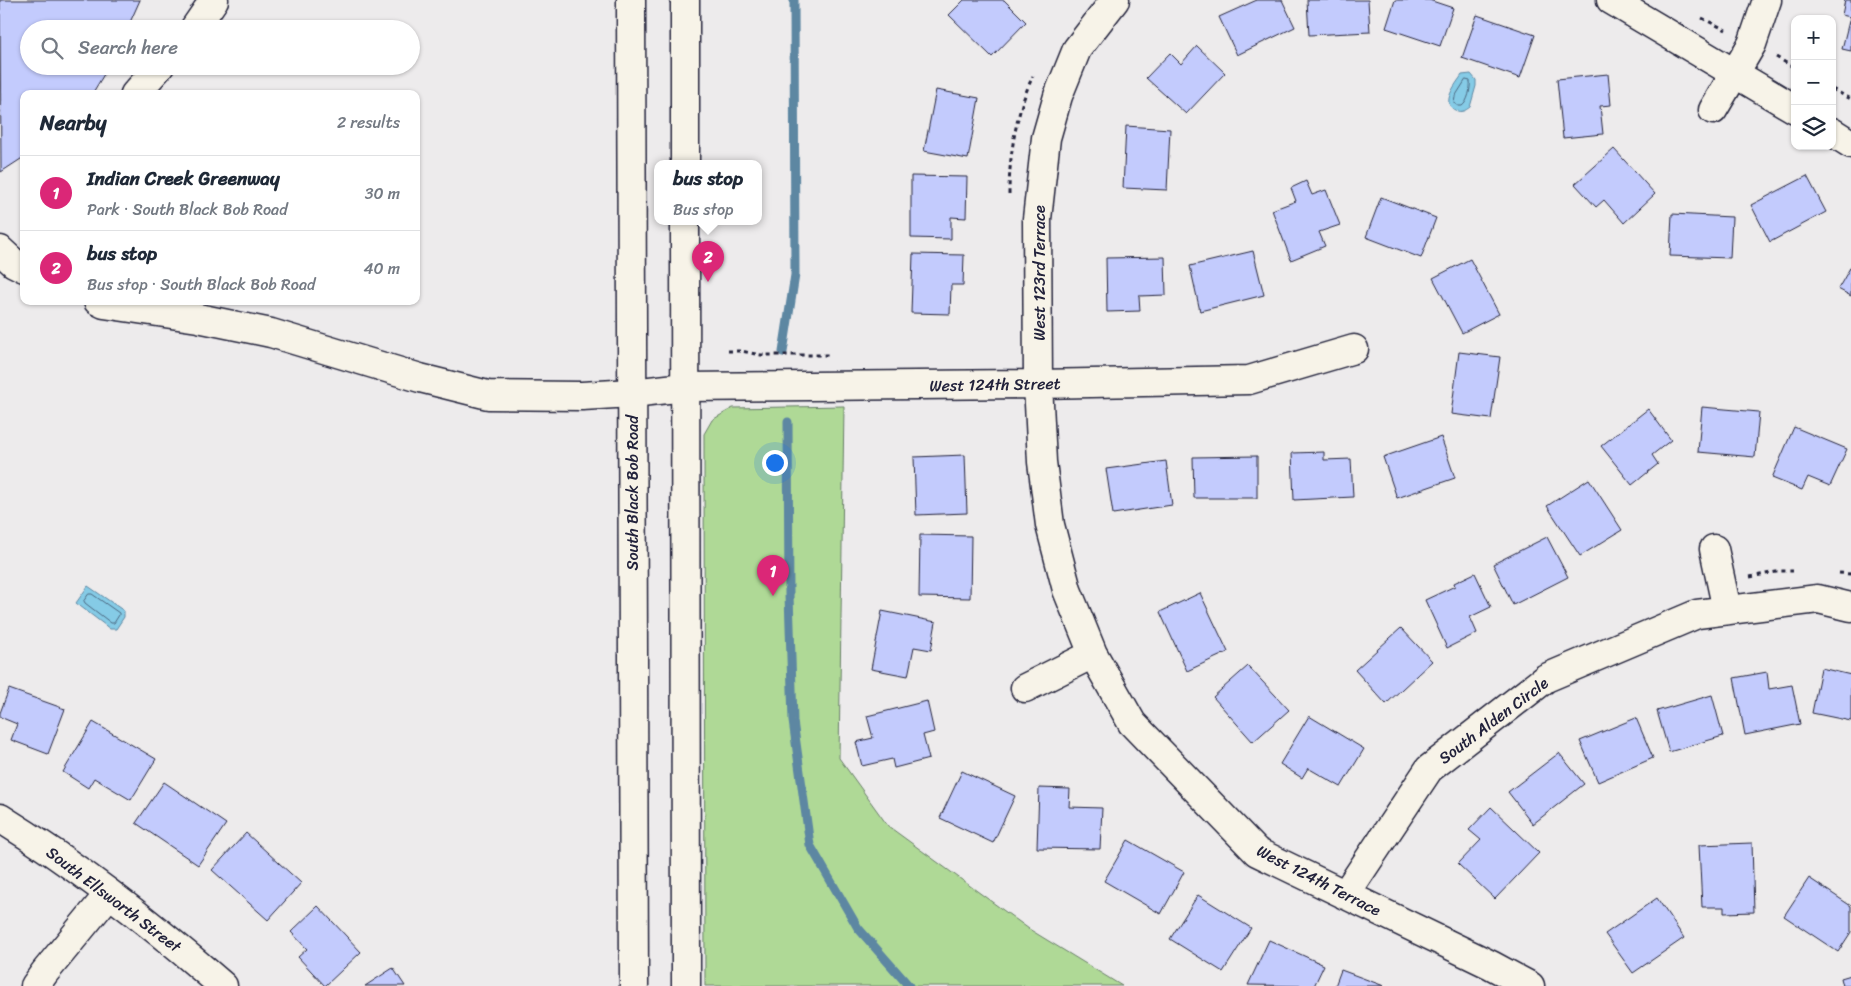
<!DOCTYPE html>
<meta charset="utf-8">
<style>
body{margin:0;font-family:Sriracha,sans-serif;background:#f6f6f7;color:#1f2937}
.controls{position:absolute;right:15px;top:15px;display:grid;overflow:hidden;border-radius:10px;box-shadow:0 1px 4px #0004}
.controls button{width:45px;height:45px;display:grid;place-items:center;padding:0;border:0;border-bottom:1px solid #e0e1e3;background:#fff;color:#1f2937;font:25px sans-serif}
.you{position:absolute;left:774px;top:462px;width:18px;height:18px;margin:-12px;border:4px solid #fff;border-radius:50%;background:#1a73e8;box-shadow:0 0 0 8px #1a73e833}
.badge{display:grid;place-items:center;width:32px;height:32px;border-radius:50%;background:#db2777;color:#fff;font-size:16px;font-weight:700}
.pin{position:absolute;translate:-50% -41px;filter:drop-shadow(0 1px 2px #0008)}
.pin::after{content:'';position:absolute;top:26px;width:18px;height:15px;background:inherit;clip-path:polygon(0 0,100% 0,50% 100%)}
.popup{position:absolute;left:654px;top:160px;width:108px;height:65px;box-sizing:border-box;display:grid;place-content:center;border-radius:10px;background:#fff;filter:drop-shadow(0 1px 4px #0005);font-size:16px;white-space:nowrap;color:#747a83}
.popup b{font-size:19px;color:#1f2937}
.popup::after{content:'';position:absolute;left:50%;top:100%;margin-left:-10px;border:10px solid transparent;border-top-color:#fff}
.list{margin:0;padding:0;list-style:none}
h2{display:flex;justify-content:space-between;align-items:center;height:65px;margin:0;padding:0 20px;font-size:21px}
h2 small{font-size:16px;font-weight:400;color:#747a83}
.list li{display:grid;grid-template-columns:32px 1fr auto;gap:15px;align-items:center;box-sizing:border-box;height:75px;padding:0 20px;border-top:1px solid #e0e1e3}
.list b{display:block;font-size:19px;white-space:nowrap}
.list p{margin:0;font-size:16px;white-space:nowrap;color:#747a83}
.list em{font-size:16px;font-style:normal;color:#747a83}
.icon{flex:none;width:28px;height:28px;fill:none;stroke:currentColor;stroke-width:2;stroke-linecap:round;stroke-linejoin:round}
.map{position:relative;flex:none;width:1851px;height:986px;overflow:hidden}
.search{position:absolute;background:#fff;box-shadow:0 1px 4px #0004;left:20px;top:20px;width:400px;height:55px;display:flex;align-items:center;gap:12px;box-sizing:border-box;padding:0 18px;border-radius:28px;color:#747a83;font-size:19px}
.panel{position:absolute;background:#fff;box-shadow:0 1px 4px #0004;left:20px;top:90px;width:400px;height:215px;border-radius:10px}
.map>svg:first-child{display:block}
.green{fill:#afd996;stroke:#687e68}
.water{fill:#85cbe6;stroke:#5d87a2}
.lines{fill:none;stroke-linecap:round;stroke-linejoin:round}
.shore{stroke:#4a667f;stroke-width:1}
.stream{stroke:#5d87a2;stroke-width:9}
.building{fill:#c3cbfd;stroke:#22223b}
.minor-casing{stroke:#22223b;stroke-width:31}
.major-casing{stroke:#22223b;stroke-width:31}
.path{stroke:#22223b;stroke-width:3;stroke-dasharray:4 4;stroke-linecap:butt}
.minor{stroke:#f7f3e8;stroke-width:28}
.major{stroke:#f7f3e8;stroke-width:28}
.labels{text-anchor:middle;stroke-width:5;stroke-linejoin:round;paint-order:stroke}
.street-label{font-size:16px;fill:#22223b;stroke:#f7f3e8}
</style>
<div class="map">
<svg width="1851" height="986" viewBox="0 0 1851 986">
<rect width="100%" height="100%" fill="#edebec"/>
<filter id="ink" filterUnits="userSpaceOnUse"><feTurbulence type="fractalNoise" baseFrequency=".02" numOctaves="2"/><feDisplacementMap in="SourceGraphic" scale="10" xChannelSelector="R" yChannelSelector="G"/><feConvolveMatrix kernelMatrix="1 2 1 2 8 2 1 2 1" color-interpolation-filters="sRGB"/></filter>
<g filter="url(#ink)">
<path class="green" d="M844 406 839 758 888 826 1029 929 1122 986H705L704 434 712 420 733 408Z"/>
<path class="water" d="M1471 74 1476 80V86L1470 107C1465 111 1461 113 1455 110 1440 103 1456 84 1462 75Z
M88 586 124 611V617L116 629H110L76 603Z"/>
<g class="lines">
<path class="shore" d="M1466 80 1470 81C1471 88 1468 102 1462 106H1458L1454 103 1455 97Z
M89 594H92L119 613V615L114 623H111L85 603 84 601Z"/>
<path class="stream" d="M783 352 795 275 794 0
M788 422 789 595 793 721 810 845 858 928 909 986"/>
</g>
<path class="building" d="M0 0H140L127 29H29V66H109L92 94H24V157L1 172Z
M964 0H1004L1026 22 992 57 949 15Z
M1257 0H1282L1295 27 1237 55 1219 17Z
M1307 0H1368L1370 32 1309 35Z
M1395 0H1429L1453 8 1440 46 1386 28Z
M1845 0H1851V51L1842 49 1850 17 1842 15Z
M1477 15 1535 35 1520 78 1462 58Z
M1197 46 1225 73 1186 114 1146 78 1170 53 1181 64Z
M1608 74 1611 105 1600 106 1603 134 1563 138 1557 79Z
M936 90 979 98 968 159 924 151Z
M1126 126 1170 129 1167 190 1123 188Z
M1614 149 1655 194 1624 223 1604 200 1596 207 1575 184Z
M911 176 967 177 966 218 951 217V239L911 238Z
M1807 176 1826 212 1770 242 1751 205Z
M1306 181 1312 195 1326 190 1340 225 1319 232 1325 246 1291 260 1272 210 1296 201 1291 188Z
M1381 197 1436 218 1421 258 1366 237Z
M1672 214 1732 217 1730 258 1670 256Z
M1253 251 1264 295 1200 311 1190 266Z
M913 254 964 255 963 285H951L950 314 911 313Z
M1165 257 1166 295 1139 296 1140 311 1107 312 1106 258Z
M1470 259 1499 314 1462 333 1433 278Z
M1851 266V296L1838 289Z
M1459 352 1500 357 1491 419 1451 414Z
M1702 407 1759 412 1755 457 1698 452Z
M1648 409 1671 440 1652 455 1658 464 1632 485 1601 446Z
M1794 427 1847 449 1830 486 1808 477 1802 490 1772 478Z
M1441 437 1455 478 1397 498 1383 457Z
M1324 452V460L1351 459 1353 497 1294 500 1292 453Z
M965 455 967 513 916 515 914 457Z
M1257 456V498H1194L1193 457Z
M1166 461 1172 505 1113 514 1106 469Z
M1589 479 1622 530 1580 556 1547 506Z
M920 535 971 536 970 598 919 597Z
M1547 537 1568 577 1513 605 1493 564Z
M1475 573 1491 607 1470 617 1477 633 1447 648 1425 600 1455 586 1454 583Z
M1200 593 1228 652 1187 671 1160 612Z
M882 611 936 622 931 650 914 647 908 676 871 669Z
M1401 628 1432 661 1386 704 1355 670Z
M1248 666 1289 710 1253 742 1213 697Z
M1821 668 1851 675V721L1812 713Z
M1767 672 1769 689 1792 685 1800 724 1745 735 1734 678Z
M9 689 65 709 48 754 11 740 17 724 0 717V713Z
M1712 695 1723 736 1669 752 1657 711Z
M927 701 934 732 923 735 929 759 894 768 892 759 862 766 856 742 873 738 867 716Z
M1309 716 1364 749 1341 787 1308 768 1302 778 1280 764Z
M1636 718 1653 758 1598 782 1580 741Z
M93 722 156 759 131 800 94 778 88 788 63 772Z
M1559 753 1584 784 1533 824 1508 792Z
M962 771 1015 796 993 843 940 818Z
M164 782 226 824 198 865 136 823Z
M1039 788 1070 789 1069 807 1102 808 1100 849 1037 848Z
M1491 807 1539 853 1495 899 1458 864 1481 840 1469 830Z
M246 833 301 883 268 920 212 870Z
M1128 840 1184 872 1161 914 1104 881Z
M1752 843 1754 912 1724 913V907H1702L1699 845Z
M1809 878 1851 906V932L1838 952 1784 916Z
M1198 895 1251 928 1223 972 1170 939Z
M1657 898 1684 938 1633 973 1605 934Z
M318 906 361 952 325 986 298 957 307 949 291 932Z
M1269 940 1324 965 1314 986 1248 985Z
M393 968 405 986H365Z
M1341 970 1384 986H1335Z
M1851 975V986H1843L1841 978Z"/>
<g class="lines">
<defs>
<path id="minor" d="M1115 0 1077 49 1058 96 1046 138 1037 219 1038 384 1042 462 1050 525 1067 590 1093 654 1132 723 1257 852 1491 965 1530 986
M1611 0 1795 109
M194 29 214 0
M135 94 160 66
M1713 110 1752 44 1767 0
M1832 132 1851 144
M0 250 14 263 24 268
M98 301 104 304 198 318 271 333 420 378 488 395 582 396 632 393 685 387 1038 384 1249 380 1354 349
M1714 549 1727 610
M1025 688 1093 654
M0 818C79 867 153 925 223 986
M1345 895 1429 769 1546 678 1697 614 1818 599 1851 607
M35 986 45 972 109 894"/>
<path id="major" d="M631 0 634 986
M685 0V163
M685 221 686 986"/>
</defs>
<use href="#minor" class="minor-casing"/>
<use href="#major" class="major-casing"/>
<path class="path" d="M1702 18 1726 30
M1776 57 1795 68
M1832 89 1851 99
M1009 194C1009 157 1016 111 1033 76
M728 351H741L761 355H830
M1839 573 1851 574
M1750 577 1781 571H1793"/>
<use href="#minor" class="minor"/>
<use href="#major" class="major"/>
</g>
</g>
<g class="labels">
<g class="street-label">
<text transform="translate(1039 273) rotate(-90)" y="6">West 123rd Terrace</text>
<text transform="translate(995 384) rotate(-1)" y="6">West 124th Street</text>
<text transform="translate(632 493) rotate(-90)" y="6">South Black Bob Road</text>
<text transform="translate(1493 720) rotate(-37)" y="6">South Alden Circle</text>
<text transform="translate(1319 880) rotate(27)" y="6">West 124th Terrace</text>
<text transform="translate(114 899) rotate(37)" y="6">South Ellsworth Street</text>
</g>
</g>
</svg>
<div class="controls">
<button>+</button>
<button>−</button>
<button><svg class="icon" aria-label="layers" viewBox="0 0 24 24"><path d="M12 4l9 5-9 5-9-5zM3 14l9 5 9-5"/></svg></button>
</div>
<div class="you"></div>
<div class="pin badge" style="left:773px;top:596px">1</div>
<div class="pin badge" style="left:708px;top:282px">2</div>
<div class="popup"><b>bus stop</b>Bus stop</div>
<div class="search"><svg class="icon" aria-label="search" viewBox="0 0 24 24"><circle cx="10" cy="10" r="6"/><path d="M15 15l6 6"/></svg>Search here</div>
<section class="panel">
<h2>Nearby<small>2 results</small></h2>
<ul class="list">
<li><span class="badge">1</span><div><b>Indian Creek Greenway</b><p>Park · South Black Bob Road</p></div><em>30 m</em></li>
<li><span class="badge">2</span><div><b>bus stop</b><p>Bus stop · South Black Bob Road</p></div><em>40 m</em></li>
</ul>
</section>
</div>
